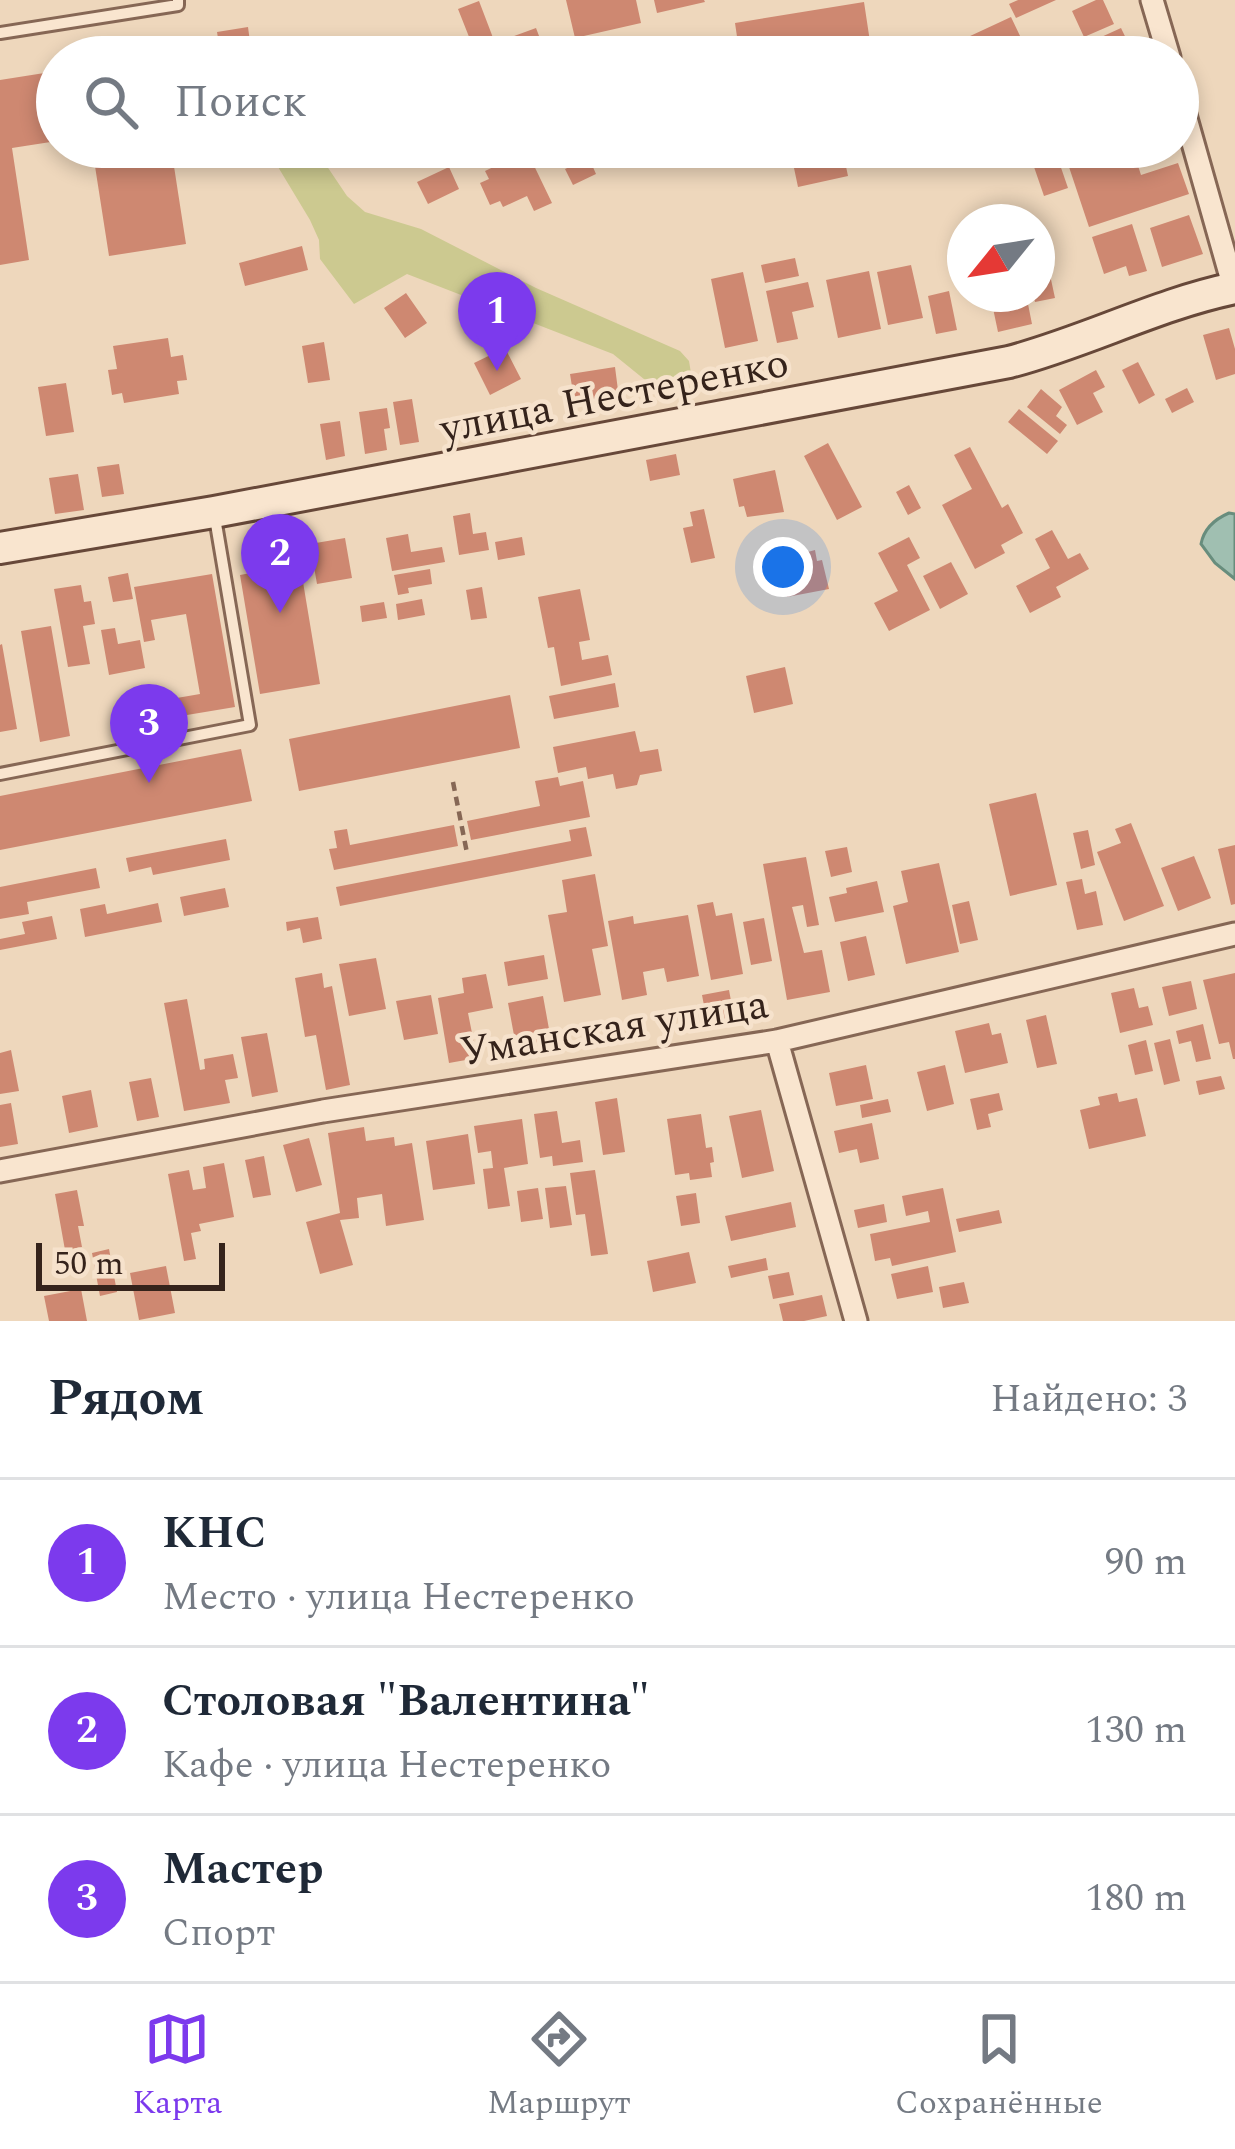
<!DOCTYPE html>
<html lang="ru">
<meta charset="utf-8">
<style>
body{margin:0;font-family:Spectral,serif;background:#f6f6f7;color:#1f2937}
.compass{position:absolute;left:947px;top:204px;width:108px;height:108px;border-radius:50%;background:#fff;box-shadow:0 6px 18px #0003;rotate:240deg}
.scale{position:absolute;left:36px;bottom:30px;width:189px;box-sizing:border-box;padding-left:12px;border:6px solid #35231b;border-top:0;font-size:33px;line-height:42px;white-space:nowrap;color:#35231b;-webkit-text-stroke:9px #f6e2cc;paint-order:stroke}
.you{position:absolute;left:783px;top:567px;width:42px;height:42px;margin:-30px;border:9px solid #fff;border-radius:50%;background:#1a73e8;box-shadow:0 0 0 18px #1a73e833}
.badge{display:grid;place-items:center;width:78px;height:78px;border-radius:50%;background:#7c3aed;color:#fff;font-size:39px;font-weight:700}
.pin{position:absolute;translate:-50% -99px;filter:drop-shadow(0 3px 6px #0008)}
.pin::after{content:'';position:absolute;top:63px;width:42px;height:36px;background:inherit;clip-path:polygon(0 0,100% 0,50% 100%)}
.list{margin:0;padding:0;list-style:none}
h2{display:flex;justify-content:space-between;align-items:center;height:156px;margin:0;padding:0 48px;font-size:51px}
h2 small{font-size:39px;font-weight:400;color:#747a83}
.list li{display:grid;grid-template-columns:78px 1fr auto;gap:36px;align-items:center;box-sizing:border-box;height:168px;padding:0 48px;border-top:3px solid #e0e1e3}
.list b{display:block;font-size:45px;white-space:nowrap}
.list p{margin:0;font-size:39px;white-space:nowrap;color:#747a83}
.list em{font-size:39px;font-style:normal;color:#747a83}
.icon{flex:none;width:66px;height:66px;fill:none;stroke:currentColor;stroke-width:2;stroke-linecap:round;stroke-linejoin:round}
.map{position:relative;flex:none;width:1235px;height:1321px;overflow:hidden}
.search{position:absolute;background:#fff;box-shadow:0 6px 18px #0003;left:36px;right:36px;top:36px;height:132px;display:flex;align-items:center;gap:30px;box-sizing:border-box;padding:0 42px;border-radius:66px;color:#747a83;font-size:45px}
.sheet{height:660px;background:#fff}
nav{display:flex;justify-content:space-around;align-items:center;box-sizing:border-box;height:168px;border-top:3px solid #e0e1e3;background:#fff;font-size:33px;color:#747a83}
nav a{display:grid;justify-items:center;gap:6px}
nav .on{color:#7c3aed}
.map>svg:first-child{display:block}
.green{fill:#ccc990}
.water{fill:#a0bfb1;stroke:#688d7d;stroke-width:3}
.building{fill:#ce8871}
.lines{fill:none;stroke-linecap:round;stroke-linejoin:round}
.lane-casing{stroke:#866755;stroke-width:16}
.street-casing{stroke:#866755;stroke-width:27}
.secondary-casing{stroke:#674839;stroke-width:36}
.path{stroke:#866755;stroke-width:4.5;stroke-dasharray:9 6;stroke-linecap:butt}
.lane{stroke:#f9e5cf;stroke-width:10}
.street{stroke:#f9e5cf;stroke-width:21}
.secondary{stroke:#f9e5cf;stroke-width:30}
.labels{text-anchor:middle;stroke-width:9;stroke-linejoin:round;paint-order:stroke}
.street-label{font-size:42px;fill:#35231b;stroke:#f6e2cc}
</style>
<div class="map">
<svg width="1235" height="1321" viewBox="0 0 1235 1321">
<rect width="100%" height="100%" fill="#eed7bc"/>
<path class="green" d="M266 147H314L347 196 365 212 421 229 536 288 680 351 689 361 691 373 685 381 655 388 613 354 407 274 354 304 320 259 319 240 310 220Z"/>
<path class="water" d="M1229 513 1235 514V579L1215 563 1201 544C1204 528 1215 519 1229 513Z"/>
<path class="building" d="M566 0H636L641 23 575 38Z
M654 0H704L705 2 657 13Z
M1018 0H1056L1016 18 1009 4Z
M1096 0H1103L1114 24 1084 37 1072 11Z
M479 1 495 43 536 28 547 57H477L458 9Z
M864 2 872 55 857 57H740L735 23Z
M1011 17 1030 57H943L940 50Z
M248 27 252 57H221L217 32Z
M1121 28 1135 57H1079L1075 49Z
M57 71V141L12 148 29 260 0 265V80Z
M92 147H171L186 244 109 256Z
M370 147H415L418 155 377 168Z
M1132 147 1141 175 1178 163 1189 194 1089 227 1069 167Z
M527 151 552 203 534 211 527 196 503 207 500 201 490 205 480 183 489 179 485 171Z
M1057 156 1068 188 1044 196 1033 164Z
M844 157 848 176 798 187 794 168Z
M589 158 596 174 573 185 565 169Z
M449 167 459 189 428 204 417 182Z
M1189 215 1203 254 1162 267 1150 228Z
M1132 224 1147 271 1129 276 1126 266 1104 274 1092 237Z
M302 246 308 270 245 286 239 263Z
M795 258 799 276 765 283 761 265Z
M1047 261 1055 298 1035 302 1033 294H1037V263Z
M911 265 923 318 888 325 877 272Z
M869 271 881 329 838 338 826 280Z
M743 272 758 341 725 348 711 279Z
M808 282 814 307 792 312 798 339 777 343 766 291Z
M949 291 957 330 936 334 928 296Z
M406 293 427 323 405 338 384 308Z
M990 294H1026L1032 324 998 332Z
M1229 328 1235 349V374L1216 380 1203 335Z
M168 338 171 357 183 355 187 380 177 381 179 394 124 403 122 393 112 395 108 370 117 369 113 346Z
M324 342 330 380 308 383 302 346Z
M505 348 521 379 490 395 474 363Z
M1138 362 1155 395 1139 404 1122 370Z
M615 367 619 398 575 405 570 374Z
M1096 370 1105 387 1093 393 1103 412 1077 425 1059 390Z
M66 383 74 432 46 436 38 387Z
M1187 388 1194 402 1172 413 1165 399Z
M1041 389 1062 407 1056 416 1067 425 1060 434 1027 407Z
M412 399 419 442 400 445 393 402Z
M387 408 390 428 384 429 387 450 365 454 359 412Z
M1019 409 1058 441 1047 454 1008 422Z
M340 421 345 456 326 460 320 424Z
M828 443 862 507 837 520 804 456Z
M970 447 1002 508 1008 504 1023 533 1001 545 1005 553 975 569 942 505 972 489 954 455Z
M676 454 680 475 650 481 646 460Z
M119 464 124 494 102 497 97 467Z
M775 470 784 512 747 517 744 506 739 507 733 479Z
M78 474 84 510 55 514 49 478Z
M909 485 921 508 908 515 896 492Z
M704 509 715 558 691 563 683 528 693 526 690 512Z
M470 513 473 534 486 532 489 550 459 555 453 516Z
M1052 530 1068 559 1080 553 1089 569 1056 587 1061 597 1030 613 1016 586 1050 568 1035 539Z
M408 534 411 552 442 547 445 562 392 571 386 538Z
M522 537 525 555 498 560 495 542Z
M909 537 920 558 907 565 930 610 889 631 874 603 898 591 878 553Z
M345 538 352 578 317 584 310 544Z
M803 550 804 553 815 550 817 561 822 560 829 589 787 597 778 555Z
M281 560 282 568 300 564 320 684 260 694 240 575 261 571 260 564Z
M951 562 968 594 940 609 923 576Z
M430 569 432 584 408 588 409 593 398 595 394 575Z
M128 573 133 599 113 602 108 577Z
M212 574 235 707 175 717 171 699 200 694 186 614 151 620 155 640 144 642 134 587Z
M81 585 84 602 91 601 95 624 83 626 90 664 68 667 54 589Z
M482 587 487 618 471 620 466 590Z
M580 589 590 640 579 642 582 660 608 655 612 675 561 686 554 647 548 648 538 597Z
M422 599 425 615 398 620 396 604Z
M384 602 387 618 362 622 360 606Z
M51 626 70 736 40 742 21 631Z
M115 628 118 644 140 640 145 668 109 675 101 630Z
M2 644 17 729 0 732V645Z
M785 667 793 704 754 713 746 676Z
M615 683 619 707 554 719 549 696Z
M510 695 520 748 299 791 289 739Z
M635 731 640 752 658 749 662 771 640 775 637 785 616 789 613 774 588 779 586 767 558 773 553 747Z
M241 749 252 801 0 850V796Z
M558 777 560 786 583 781 590 817 471 840 467 821 540 806 535 781Z
M1036 793 1057 885 1010 896 989 804Z
M1131 823 1164 906 1124 921 1097 852 1121 843 1115 829Z
M454 825 458 846 334 870 329 849 337 848 334 831 347 829 350 845Z
M586 827 592 856 340 906 336 887 571 841 569 830Z
M1088 830 1095 865 1081 869 1073 833Z
M226 839 230 860 153 875 151 867 129 872 126 858Z
M1235 845V904L1231 905 1218 849Z
M847 847 852 872 831 877 825 851Z
M1194 856 1211 898 1178 911 1161 868Z
M806 857 819 925 807 927 803 905 792 907 804 953 822 950 830 992 787 1000 763 864Z
M939 863 959 952 906 964 893 906 908 902 901 871Z
M96 868 100 888 27 902 29 914 0 919V887Z
M595 874 608 946 592 949 601 995 564 1002 548 915 567 912 562 880Z
M1082 879 1085 894 1096 891 1103 925 1077 930 1066 882Z
M877 881 884 912 835 922 829 897 847 893 846 888Z
M225 888 229 907 184 916 180 897Z
M969 901 978 940 960 944 952 905Z
M713 902 716 916 732 913 743 974 711 980 697 905Z
M158 903 162 922 85 937 80 909 105 904 107 914Z
M688 915 699 976 667 982 664 968 643 972 647 995 622 1000 608 921 633 916 634 924Z
M52 916 57 939 0 950V939L25 934 22 922Z
M318 917 322 939 303 943 300 928 287 931 286 922Z
M764 918 772 961 751 965 743 922Z
M866 936 875 975 848 981 840 942Z
M544 955 548 979 508 986 504 962Z
M376 958 386 1009 349 1016 339 964Z
M322 973 324 988 332 986 350 1085 326 1090 316 1035 305 1037 295 978Z
M1235 973V1059H1233L1229 1042 1219 1044 1203 980Z
M486 974 493 1008 468 1013 477 1058 449 1063 438 998 464 993 462 978Z
M1191 981 1197 1009 1169 1016 1162 987Z
M1134 988 1139 1008 1148 1006 1153 1025 1120 1033 1111 993Z
M729 990 734 1017 707 1021 702 995Z
M431 995 438 1034 404 1040 396 1001Z
M543 996 551 1040 516 1046 508 1003Z
M187 999 200 1070 205 1069 204 1059 233 1054 238 1078 225 1080 230 1103 184 1111 164 1003Z
M1046 1015 1057 1064 1037 1068 1026 1020Z
M989 1023 992 1035 1001 1033 1008 1063 965 1073 955 1031Z
M1203 1024 1211 1059 1196 1062 1191 1041 1179 1044 1176 1031Z
M267 1033 278 1092 252 1097 241 1037Z
M1170 1039 1180 1081 1164 1085 1154 1043Z
M1146 1040 1153 1071 1135 1075 1128 1045Z
M11 1050 19 1091 0 1094V1053Z
M866 1065 873 1099 836 1106 829 1073Z
M945 1065 954 1104 927 1111 917 1072Z
M1221 1076 1225 1089 1199 1095 1196 1081Z
M151 1078 159 1117 137 1121 129 1082Z
M91 1090 98 1127 69 1133 62 1096Z
M999 1093 1003 1110 988 1114 991 1127 977 1130 970 1099Z
M1117 1093 1119 1102 1137 1098 1146 1136 1089 1149 1080 1110 1100 1105 1098 1097Z
M617 1098 625 1152 603 1155 595 1102Z
M888 1099 891 1112 862 1118 860 1105Z
M11 1103 18 1144 0 1147V1105Z
M761 1110 774 1171 742 1178 729 1116Z
M557 1111 562 1143 580 1140 583 1162 553 1166 552 1156 540 1158 534 1114Z
M701 1114 706 1148 712 1147 714 1162 710 1163 712 1177 690 1180 689 1173 675 1175 667 1119Z
M522 1119 528 1164 504 1168 510 1206 488 1209 483 1169 493 1168 491 1151 478 1153 474 1126Z
M872 1123 879 1159 860 1163 857 1149 839 1153 834 1131Z
M364 1127 366 1141 394 1137 395 1146 412 1143 424 1220 386 1226 382 1194 357 1198 359 1218 340 1220 353 1265 320 1274 306 1222 340 1213 328 1133Z
M468 1134 475 1184 433 1190 426 1141Z
M309 1138 322 1185 296 1192 283 1145Z
M264 1156 271 1195 253 1198 245 1160Z
M224 1163 234 1217 199 1224 201 1231 191 1233 196 1259 184 1261 168 1174 189 1170 193 1190 206 1188 203 1167Z
M595 1170 608 1254 591 1256 585 1214 576 1215 570 1173Z
M566 1186 572 1225 550 1228 545 1188Z
M538 1188 543 1219 521 1222 517 1191Z
M943 1188 956 1252 892 1266 890 1258 875 1261 870 1234 930 1222 928 1211 906 1216 902 1196Z
M77 1190 84 1226H78L82 1247 65 1250 55 1194Z
M696 1193 700 1223 681 1226 676 1196Z
M791 1202 796 1227 731 1241 725 1216Z
M884 1204 887 1222 858 1228 854 1210Z
M999 1210 1002 1223 959 1232 956 1219Z
M109 1249 117 1292 100 1296 92 1253Z
M689 1252 696 1283 653 1292 647 1261Z
M766 1258 768 1270 731 1278 728 1266Z
M166 1266 175 1313 139 1320 130 1273Z
M928 1266 933 1292 897 1299 891 1274Z
M789 1272 794 1295 773 1299 768 1276Z
M964 1282 969 1303 943 1308 939 1287Z
M81 1289 87 1321H49L44 1296Z
M822 1295 827 1316 804 1321H783L779 1304Z"/>
<g class="lines">
<defs>
<path id="lane" d="M0 33 178 5V0
M0 774 250 725 214 512"/>
<path id="street" d="M1152 0 1169 57
M1178 90 1234 288
M777 1041 856 1321
M0 1171 323 1111 777 1041 1235 934"/>
<path id="secondary" d="M0 548 214 512 1009 362C1086 342 1157 304 1235 288"/>
</defs>
<use href="#lane" class="lane-casing"/>
<use href="#street" class="street-casing"/>
<use href="#secondary" class="secondary-casing"/>
<path class="path" d="M453 782 467 853"/>
<use href="#lane" class="lane"/>
<use href="#street" class="street"/>
<use href="#secondary" class="secondary"/>
</g>
<g class="labels">
<g class="street-label">
<text transform="translate(614 394) rotate(-11)" y="15">улица Нестеренко</text>
<text transform="translate(614 1026) rotate(-9)" y="15">Уманская улица</text>
</g>
</g>
</svg>
<svg class="compass" viewBox="-18 -18 36 36"><path d="M0-13l5 13h-10z" fill="#e53935"/><path d="M0 13l5-13h-10z" fill="#747a83"/></svg>
<div class="scale">50 m</div>
<div class="you"></div>
<div class="pin badge" style="left:497px;top:371px">1</div>
<div class="pin badge" style="left:280px;top:613px">2</div>
<div class="pin badge" style="left:149px;top:783px">3</div>
<div class="search"><svg class="icon" aria-label="search" viewBox="0 0 24 24"><circle cx="10" cy="10" r="6"/><path d="M15 15l6 6"/></svg>Поиск</div>
</div>
<section class="sheet">
<h2>Рядом<small>Найдено: 3</small></h2>
<ul class="list">
<li><span class="badge">1</span><div><b>КНС</b><p>Место · улица Нестеренко</p></div><em>90 m</em></li>
<li><span class="badge">2</span><div><b>Столовая &quot;Валентина&quot;</b><p>Кафе · улица Нестеренко</p></div><em>130 m</em></li>
<li><span class="badge">3</span><div><b>Мастер</b><p>Спорт</p></div><em>180 m</em></li>
</ul>
</section>
<nav>
<a class="on"><svg class="icon" aria-label="map" viewBox="0 0 24 24"><path d="M3 6l6-2 6 2 6-2v14l-6 2-6-2-6 2zM9 4v14M15 6v14"/></svg>Карта</a>
<a><svg class="icon" aria-label="directions" viewBox="0 0 24 24"><path d="M12 3l9 9-9 9-9-9zM9 14v-3h6M13 9l2 2-2 2"/></svg>Маршрут</a>
<a><svg class="icon" aria-label="saved" viewBox="0 0 24 24"><path d="M7 4h10v16l-5-4-5 4z"/></svg>Сохранённые</a>
</nav>
